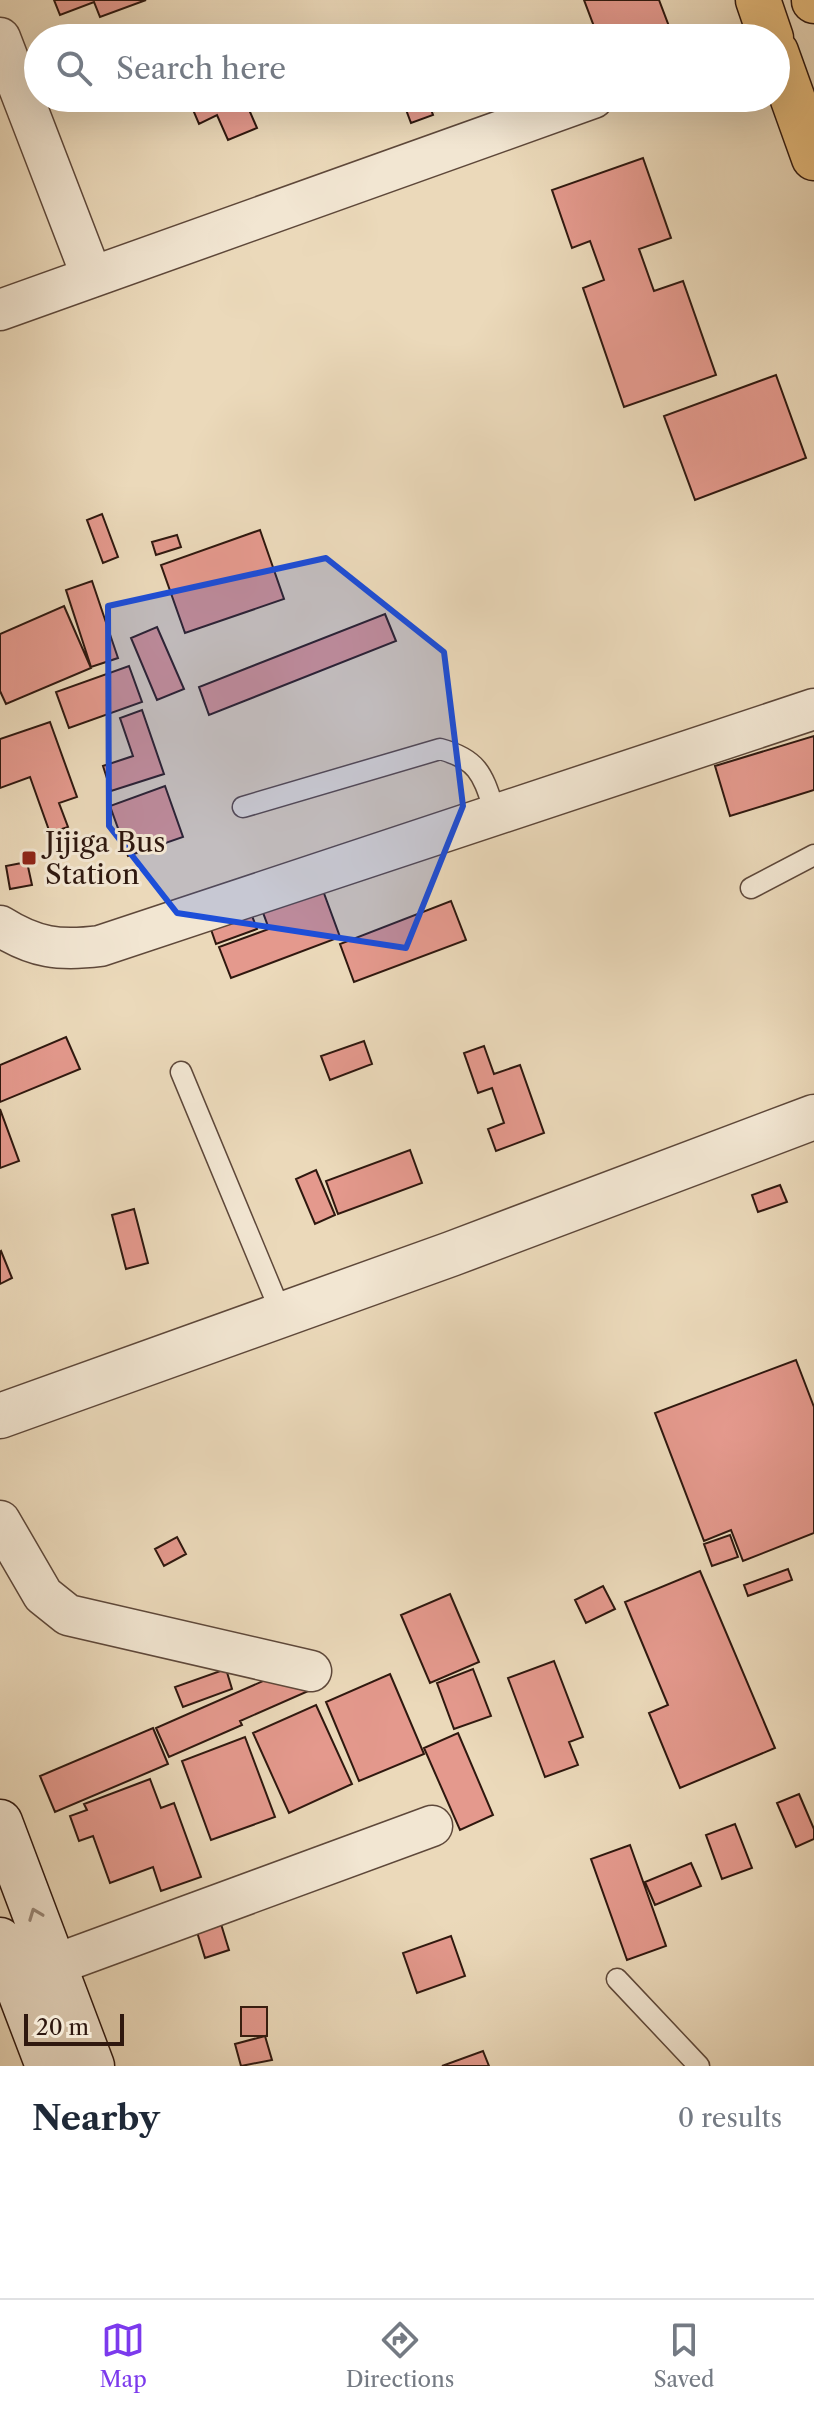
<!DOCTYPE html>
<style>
body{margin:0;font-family:"Libre Caslon Text",serif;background:#f6f6f7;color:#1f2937}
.scale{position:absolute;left:24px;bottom:20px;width:100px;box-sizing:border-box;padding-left:8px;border:4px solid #2f180f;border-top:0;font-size:22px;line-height:28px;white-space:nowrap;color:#2f180f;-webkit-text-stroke:6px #f2e6d2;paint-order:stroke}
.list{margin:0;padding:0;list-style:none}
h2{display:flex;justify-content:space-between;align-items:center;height:104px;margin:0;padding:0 32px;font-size:34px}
h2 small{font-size:26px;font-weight:400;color:#747a83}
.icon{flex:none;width:44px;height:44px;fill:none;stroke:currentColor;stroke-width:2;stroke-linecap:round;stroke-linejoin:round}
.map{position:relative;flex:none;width:814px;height:2066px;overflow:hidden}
.search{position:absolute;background:#fff;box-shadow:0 8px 32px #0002;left:24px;right:24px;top:24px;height:88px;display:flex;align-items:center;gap:20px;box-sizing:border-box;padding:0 28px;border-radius:44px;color:#747a83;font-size:30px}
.sheet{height:232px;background:#fff}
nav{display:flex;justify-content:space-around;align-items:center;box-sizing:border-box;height:112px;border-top:2px solid #e0e1e3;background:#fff;font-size:22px;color:#747a83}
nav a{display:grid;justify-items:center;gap:4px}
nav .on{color:#7c3aed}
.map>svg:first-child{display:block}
.building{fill:#e4998d;stroke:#2f180f;stroke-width:2}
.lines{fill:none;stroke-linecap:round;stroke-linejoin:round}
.service-casing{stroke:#5e483a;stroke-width:23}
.minor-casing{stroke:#5e483a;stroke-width:43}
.tertiary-casing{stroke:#5e483a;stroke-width:47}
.secondary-casing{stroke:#2f180f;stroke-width:47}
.trunk-casing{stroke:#2f180f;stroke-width:47}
.service{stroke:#f2e6d2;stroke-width:20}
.minor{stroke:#f2e6d2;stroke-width:40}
.tertiary{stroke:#f2e6d2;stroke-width:44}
.secondary{stroke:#f2e6d2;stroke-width:44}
.trunk{stroke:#e6bc7d;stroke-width:44}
.oneway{stroke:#9a897a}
.marked{fill:#1d4ed8;fill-opacity:0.2;stroke:#1d4ed8;stroke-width:6;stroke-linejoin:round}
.poi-dot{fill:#8f2418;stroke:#f2e6d2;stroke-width:3}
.labels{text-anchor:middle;stroke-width:6;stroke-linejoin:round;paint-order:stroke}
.poi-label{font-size:28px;fill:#2f180f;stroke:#f2e6d2;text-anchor:start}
</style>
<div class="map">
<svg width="814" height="2066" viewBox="0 0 814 2066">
<rect width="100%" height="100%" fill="#ebd9ba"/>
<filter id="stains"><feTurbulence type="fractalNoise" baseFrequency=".0025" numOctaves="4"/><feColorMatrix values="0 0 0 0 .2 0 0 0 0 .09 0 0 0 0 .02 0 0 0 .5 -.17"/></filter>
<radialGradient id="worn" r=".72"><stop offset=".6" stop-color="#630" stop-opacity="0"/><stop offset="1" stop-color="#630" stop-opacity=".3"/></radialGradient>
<path class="building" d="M54 0H146L100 17 94 2 60 15Z
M584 0H659L670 29 643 38H602L599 28 595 29Z
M188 98H244L257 128 228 140 217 115 199 124Z
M427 98 433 115 411 123 402 99Z
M430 98H470L435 111Z
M643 158 671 238 639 249 654 291 683 281 716 375 624 407 583 288 604 280 590 241 572 248 552 190Z
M776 375 806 458 695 500 664 416Z
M102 514 118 557 103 563 87 520Z
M260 530 284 599 185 633 161 565Z
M177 535 181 547 156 555 152 542Z
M92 581 118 658 91 667 66 590Z
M64 606 91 668 6 704 0 691V634Z
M385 614 396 641 209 715 199 687Z
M157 627 184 689 157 700 131 638Z
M129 666 142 702 69 728 56 692Z
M142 710 164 774 111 791 103 766 133 756 120 718Z
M50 722 77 797 59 803 68 827 50 833 30 777 0 788V739Z
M814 736V790L730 816 715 766Z
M165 786 183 837 128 856 110 806Z
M27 862 32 885 10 889 6 866Z
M318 877 340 937 231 978 219 947 269 929 258 899Z
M243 892 257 929 216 944 203 906Z
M451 901 466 940 354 982 340 944Z
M66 1037 80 1069 0 1102V1065Z
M364 1041 372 1064 330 1080 321 1056Z
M484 1046 494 1074 520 1065 544 1133 496 1151 488 1129 504 1123 492 1088 478 1093 464 1053Z
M0 1109 19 1161 0 1168Z
M410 1150 422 1183 338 1214 326 1181Z
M316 1170 335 1215 315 1224 296 1179Z
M780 1185 787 1202 758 1212 752 1195Z
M134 1209 148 1263 126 1269 112 1215Z
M1 1251 12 1278 0 1284V1252Z
M796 1360 814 1407V1533L743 1561 731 1530 704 1541 655 1413Z
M730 1535 738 1557 712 1566 704 1544Z
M177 1537 186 1554 164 1566 155 1549Z
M788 1569 792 1580 748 1596 744 1585Z
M700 1571 775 1748 680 1788 649 1713 668 1705 625 1602Z
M603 1586 615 1609 586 1623 575 1600Z
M450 1594 479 1662 430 1683 401 1615Z
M311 1660 322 1685 240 1721 242 1725 169 1757 156 1728Z
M554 1661 583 1737 569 1742 578 1765 545 1777 508 1678Z
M226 1669 232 1689 183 1707 175 1687Z
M473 1669 491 1716 454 1729 437 1683Z
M390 1674 424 1754 359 1781 326 1702Z
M316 1705 352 1784 289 1813 253 1733Z
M153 1728 168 1764 55 1812 40 1776Z
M458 1733 493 1815 460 1830 424 1748Z
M245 1737 275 1817 211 1840 182 1761Z
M150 1779 161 1808 174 1803 201 1877 161 1891 153 1867 110 1883 93 1836 79 1841 70 1816 87 1810 84 1804Z
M799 1794 814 1829V1839L796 1847 777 1803Z
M735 1824 752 1868 722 1879 706 1835Z
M630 1845 666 1946 627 1960 591 1859Z
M691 1863 701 1886 655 1905 645 1882Z
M221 1924 229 1950 205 1958 197 1932Z
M451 1936 465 1976 417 1993 403 1953Z
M241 2007H267V2036H241Z
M265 2036 272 2060 241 2066 235 2044Z
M483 2051 489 2066H442Z"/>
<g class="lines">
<defs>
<path id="service" d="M243 807 440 749C481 760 483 777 496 815
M751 888 814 855
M181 1072 282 1315
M617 1979 699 2066"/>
<path id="minor" d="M0 38 92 277
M0 310 593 98
M0 926C35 948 59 951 100 946L814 709
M0 1521 43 1595 68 1615 311 1671
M54 1965 432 1826"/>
<path id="tertiary" d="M0 1416 451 1254 814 1117"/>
<path id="secondary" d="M0 1822 92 2066
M0 1940 48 2066"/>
<path id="trunk" d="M758 0 771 38
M814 0V1
M776 52 814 158"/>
</defs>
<use href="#service" class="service-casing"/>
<use href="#minor" class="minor-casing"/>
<use href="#tertiary" class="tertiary-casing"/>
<use href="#secondary" class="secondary-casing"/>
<use href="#trunk" class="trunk-casing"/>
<use href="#service" class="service"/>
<use href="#minor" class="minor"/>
<use href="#tertiary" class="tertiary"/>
<use href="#secondary" class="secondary"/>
<use href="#trunk" class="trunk"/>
</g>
<defs><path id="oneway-chevron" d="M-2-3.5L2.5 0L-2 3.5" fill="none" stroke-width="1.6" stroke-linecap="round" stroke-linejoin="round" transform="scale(2)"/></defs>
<use class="oneway" href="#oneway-chevron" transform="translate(35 1914) rotate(-111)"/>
<path class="marked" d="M326 558 444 652 463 806 406 948 177 913 109 826 108 606Z"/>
<rect class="poi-dot" x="21" y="850" width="16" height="16" rx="4"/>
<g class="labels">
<g class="poi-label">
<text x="45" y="852">Jijiga Bus<tspan x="45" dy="32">Station</tspan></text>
</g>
</g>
<rect width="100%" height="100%" filter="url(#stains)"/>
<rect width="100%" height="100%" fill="url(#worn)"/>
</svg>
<div class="scale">20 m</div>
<div class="search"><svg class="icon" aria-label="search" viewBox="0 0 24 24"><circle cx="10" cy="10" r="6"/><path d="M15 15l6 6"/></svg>Search here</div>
</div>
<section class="sheet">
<h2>Nearby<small>0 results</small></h2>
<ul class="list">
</ul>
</section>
<nav>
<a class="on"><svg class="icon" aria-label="map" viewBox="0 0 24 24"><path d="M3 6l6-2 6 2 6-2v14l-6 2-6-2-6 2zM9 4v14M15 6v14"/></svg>Map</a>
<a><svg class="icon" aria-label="directions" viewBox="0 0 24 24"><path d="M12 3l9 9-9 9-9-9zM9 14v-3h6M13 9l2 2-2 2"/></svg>Directions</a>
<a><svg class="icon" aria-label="saved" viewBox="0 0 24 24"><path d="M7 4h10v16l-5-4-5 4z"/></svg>Saved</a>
</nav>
